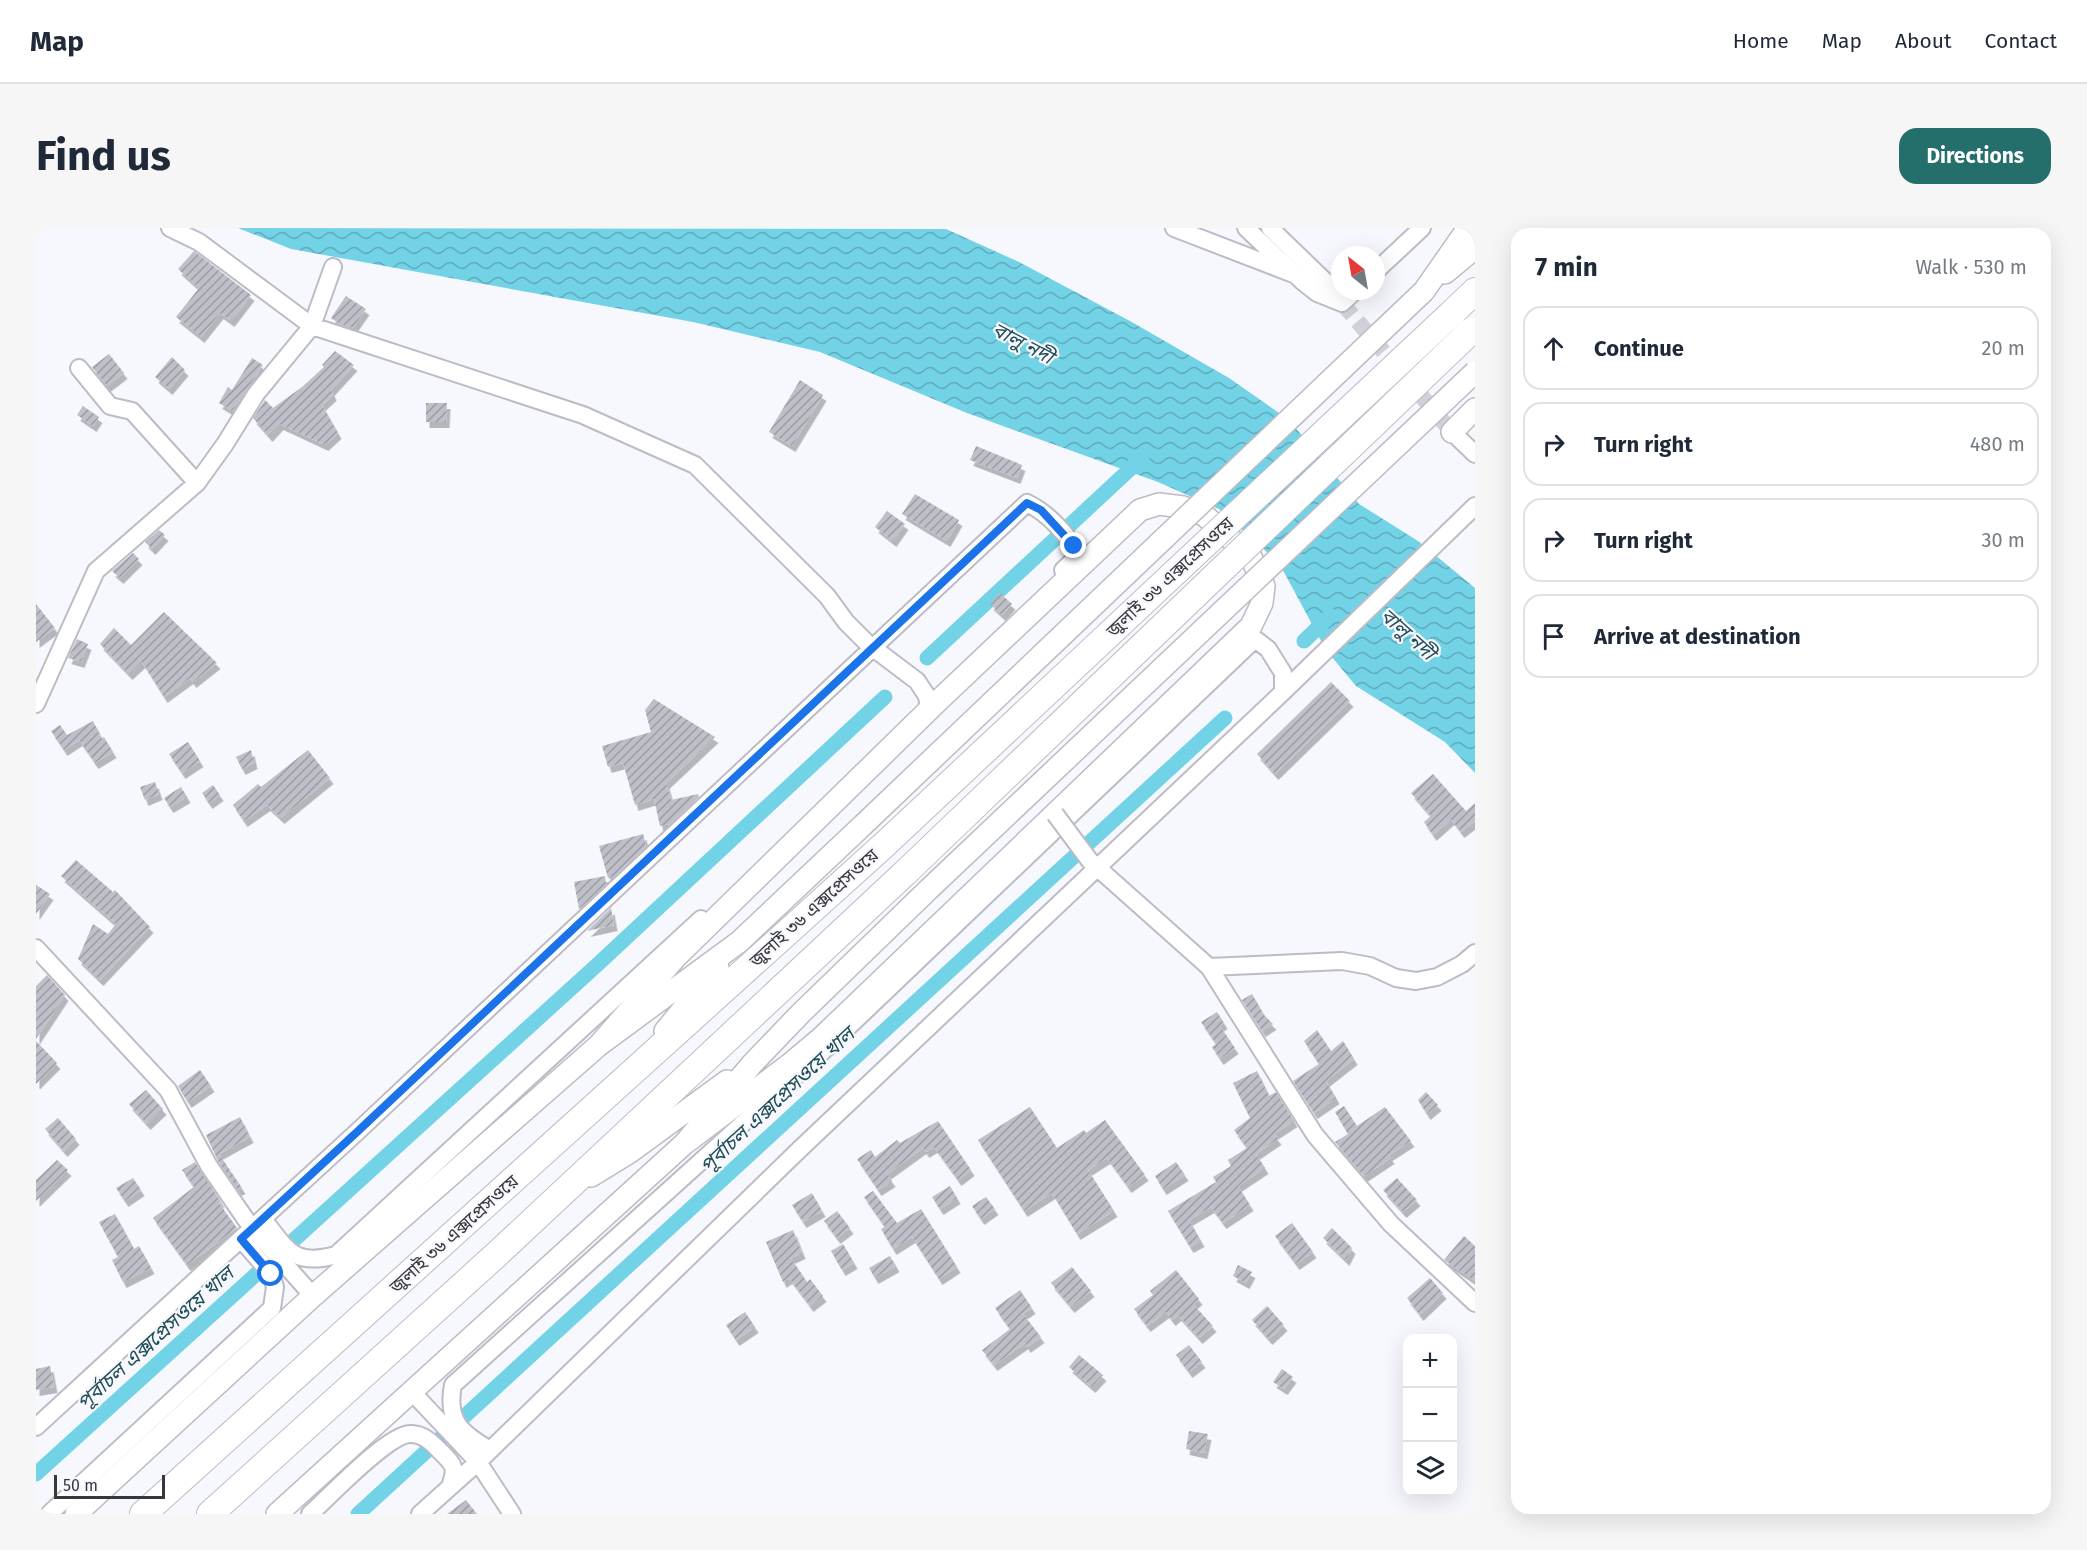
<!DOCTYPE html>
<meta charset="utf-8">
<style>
body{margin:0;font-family:"Fira Sans","Noto Sans Bengali",sans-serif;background:#f6f6f7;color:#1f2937}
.controls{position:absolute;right:18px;bottom:18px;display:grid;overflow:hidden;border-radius:12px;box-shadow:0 6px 24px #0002}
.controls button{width:54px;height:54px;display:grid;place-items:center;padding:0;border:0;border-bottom:2px solid #e0e1e3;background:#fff;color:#1f2937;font:30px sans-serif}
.compass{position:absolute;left:1295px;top:18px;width:54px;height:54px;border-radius:50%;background:#fff;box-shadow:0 6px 24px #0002;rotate:329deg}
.scale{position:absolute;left:18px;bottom:15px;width:111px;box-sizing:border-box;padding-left:6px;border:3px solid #38383c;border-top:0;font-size:16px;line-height:21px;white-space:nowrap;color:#38383c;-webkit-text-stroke:4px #f7f8fe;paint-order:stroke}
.stop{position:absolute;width:18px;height:18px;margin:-14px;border:4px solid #1a73e8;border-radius:50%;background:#fff}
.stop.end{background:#1a73e8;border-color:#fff;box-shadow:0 2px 6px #0008}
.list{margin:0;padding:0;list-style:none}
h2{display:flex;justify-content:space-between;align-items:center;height:78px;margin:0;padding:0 24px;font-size:26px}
h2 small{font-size:20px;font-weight:400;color:#747a83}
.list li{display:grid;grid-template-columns:39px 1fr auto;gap:18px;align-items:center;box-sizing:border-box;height:84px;margin:0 12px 12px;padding:0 12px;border:2px solid #e0e1e3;border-radius:18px}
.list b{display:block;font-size:22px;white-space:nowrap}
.list em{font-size:20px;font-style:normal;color:#747a83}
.icon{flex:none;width:33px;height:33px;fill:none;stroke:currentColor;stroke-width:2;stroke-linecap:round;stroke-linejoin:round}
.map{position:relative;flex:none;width:1439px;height:1286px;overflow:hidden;border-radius:18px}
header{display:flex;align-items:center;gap:36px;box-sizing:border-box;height:84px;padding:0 30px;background:#fff;border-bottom:2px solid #e0e1e3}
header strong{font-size:28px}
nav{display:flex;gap:33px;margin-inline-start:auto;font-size:21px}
.intro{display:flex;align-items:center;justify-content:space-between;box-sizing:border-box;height:144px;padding:0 36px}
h1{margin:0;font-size:42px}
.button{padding:15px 27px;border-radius:18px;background:#246e6b;color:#fff;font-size:21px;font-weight:700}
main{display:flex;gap:36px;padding:0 36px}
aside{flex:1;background:#fff;border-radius:18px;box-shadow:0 6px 24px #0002}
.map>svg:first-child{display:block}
.water{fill:url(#water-waves)}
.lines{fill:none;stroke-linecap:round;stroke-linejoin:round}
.canal{stroke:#72d2e6;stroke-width:15}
.building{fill:url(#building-hatch);filter:url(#shadow)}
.minor-tunnel{stroke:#d1d2d7;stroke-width:16;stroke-dasharray:16 8;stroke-linecap:butt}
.minor-casing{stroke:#bbbcc6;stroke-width:20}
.major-casing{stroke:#bbbcc6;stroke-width:24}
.highway-casing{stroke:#bbbcc6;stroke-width:28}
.minor{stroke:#fff;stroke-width:16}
.major{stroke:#fff;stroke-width:21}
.highway{stroke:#fff;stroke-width:26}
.minor-bridge-casing{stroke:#bbbcc6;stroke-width:20;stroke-linecap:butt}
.major-bridge-casing{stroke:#bbbcc6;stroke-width:24;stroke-linecap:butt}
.highway-bridge-casing{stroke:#bbbcc6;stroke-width:28;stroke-linecap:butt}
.minor-bridge{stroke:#fff;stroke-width:16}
.major-bridge{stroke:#fff;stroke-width:21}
.highway-bridge{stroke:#fff;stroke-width:26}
.route{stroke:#1a73e8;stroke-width:8}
.labels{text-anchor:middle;stroke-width:4.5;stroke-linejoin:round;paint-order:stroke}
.street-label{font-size:18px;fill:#38383c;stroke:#f7f8fe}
.water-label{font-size:20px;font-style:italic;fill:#214d55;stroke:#f7f8fe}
</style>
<header>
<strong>Map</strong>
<nav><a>Home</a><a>Map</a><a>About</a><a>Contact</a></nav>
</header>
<div class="intro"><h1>Find us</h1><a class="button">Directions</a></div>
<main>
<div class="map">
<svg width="1439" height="1286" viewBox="0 0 1439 1286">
<defs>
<pattern id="water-waves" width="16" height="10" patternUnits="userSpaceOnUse" patternTransform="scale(1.5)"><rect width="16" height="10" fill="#72d2e6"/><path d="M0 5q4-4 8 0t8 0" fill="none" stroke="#5fabbc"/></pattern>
<pattern id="building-hatch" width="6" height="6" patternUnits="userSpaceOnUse" patternTransform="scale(1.5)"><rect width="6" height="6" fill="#bfbfc9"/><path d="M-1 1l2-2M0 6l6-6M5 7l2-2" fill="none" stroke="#9c9ca4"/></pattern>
<filter id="shadow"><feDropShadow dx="3.5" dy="6" stdDeviation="0" flood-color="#0004"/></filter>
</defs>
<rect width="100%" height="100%" fill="#f7f8fe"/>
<path class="water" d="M202 0 910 1 983 34 1094 93 1193 150 1253 192 1323 276 1382 313 1439 360V545L1409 514 1320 458 1290 422 1243 335 1183 281 1122 254 931 185 784 124 657 94 255 21Z"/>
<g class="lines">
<path class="canal" d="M1268 413 1294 388
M891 430 1106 230
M0 1246 561 737 849 469
M322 1286 1189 490"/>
</g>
<path class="building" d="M158 23 215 67 195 93 184 85 165 109 140 89 163 60 142 41Z
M310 68 330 81 317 100 304 96 295 90Z
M299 123 318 137 295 162 297 167 286 177 302 205 289 217 244 196 233 208 217 190 229 172 237 180 266 159 288 139 286 137Z
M73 126 88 145 71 158 56 139Z
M136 129 149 142 133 161 119 149Z
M216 130 227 137 196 183 183 175 192 159 196 162Z
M764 152 787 167 756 218 733 204Z
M390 175H411L410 194H390Z
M47 178 63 189 57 198 41 187Z
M940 218 986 237 981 250 934 232Z
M879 266 923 292 911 313 866 286Z
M851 283 869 296 857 313 839 299Z
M123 302 129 307 116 321 109 314Z
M97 325 103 331 84 350 76 343Z
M964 365 976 376 966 387 954 376Z
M0 376 19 400 0 414Z
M128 384 181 435 157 454 154 450 128 469 106 434 93 446 64 416 78 400 95 417Z
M41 411 52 416 45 434 32 430Z
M1295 454 1314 473 1239 546 1221 526Z
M618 471 679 509 630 555 635 572 662 566 663 569 634 596 624 598 618 571 599 577 587 535 572 539 566 518 615 504 609 482Z
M57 493 66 511 68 509 77 524 59 535 43 512 28 522 15 503 24 497 31 507Z
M152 514 164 533 146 545 133 526Z
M215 522 218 535 206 541 200 529Z
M272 522 294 550 245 590 231 577 208 593 197 577 222 556 225 559Z
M1397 546 1430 583 1439 575V593L1425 604 1415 591 1397 607 1388 594 1395 588 1375 565Z
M119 554 123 566 109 572 104 559Z
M177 557 184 567 173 575 166 565Z
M145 559 151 569 134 579 128 570Z
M607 606 610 618 578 648 572 650 563 618Z
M40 632 77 664 79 662 114 699 64 752 42 731 57 696 72 706 80 696 25 648Z
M569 648 570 656 543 681 538 654Z
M0 657 14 666 0 686Z
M575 680 578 697 551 703Z
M11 747 29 767 0 811V758Z
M1216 766 1228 787 1237 796 1226 803 1206 772Z
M1181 784 1188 795 1184 798 1199 820 1184 831 1176 819 1180 816 1165 794Z
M1281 802 1295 823 1307 813 1318 831 1290 853 1300 870 1278 885 1257 853 1283 836 1268 813Z
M0 813 21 835 0 856Z
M164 842 175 858 152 874 142 858Z
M1221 843 1233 868 1240 864 1258 893 1238 906 1242 911 1220 926 1229 940 1202 958 1214 977 1187 995 1175 979 1153 992 1165 1013 1154 1019 1132 983 1180 954 1177 949 1195 938 1192 932 1211 920 1198 902 1214 890 1197 855Z
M110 862 127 881 111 896 93 876Z
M1390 864 1402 877 1391 886 1382 872Z
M1308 878 1321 898 1349 879 1375 913 1353 927 1355 930 1328 948 1299 914 1312 906 1299 884Z
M994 879 1021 920 1048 902 1050 905 1069 892 1109 947 1092 959 1071 930 1052 942 1078 983 1041 1006 1016 965 988 983 942 912Z
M204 889 214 909 183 926 206 960 202 962 182 933 170 907Z
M22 890 40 911 28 923 9 901Z
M902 893 935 942 922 952 898 919 890 924 887 920 851 946 856 953 842 962 821 931 835 922 839 929 861 912 864 915Z
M21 932 32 942 0 973V952Z
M159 934 185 974 183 975 201 1000 151 1037 117 990 158 959 146 942Z
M1140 934 1149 947 1127 961 1119 948Z
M97 950 105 962 89 973 80 960Z
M1361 950 1381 972 1367 984 1347 962Z
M914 958 921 970 904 981 896 969Z
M837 963 861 995 885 981 921 1039 903 1051 876 1009 857 1021 845 1001 849 999 828 969Z
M776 965 786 983 767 994 756 977Z
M950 969 959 981 945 991 936 978Z
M801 983 814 1000 801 1010 788 993Z
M79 986 98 1021 103 1018 115 1040 87 1054 76 1032 82 1029 63 994Z
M1256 995 1277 1024 1260 1036 1239 1008Z
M1296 1000 1316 1020 1310 1032 1287 1010Z
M757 1002 766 1025 755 1030 771 1054 774 1051 787 1068 774 1078 753 1050 747 1054 730 1014Z
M1428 1008 1439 1018V1053L1408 1032Z
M807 1016 818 1035 806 1042 795 1023Z
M854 1028 860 1038 839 1050 833 1040Z
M1202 1037 1216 1044 1210 1055 1197 1048Z
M1036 1039 1055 1063 1035 1079 1015 1055Z
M1140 1042 1163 1071 1157 1076 1177 1098 1163 1110 1142 1087 1136 1092 1130 1084 1111 1098 1098 1081 1117 1067 1114 1063Z
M1394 1050 1407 1065 1384 1087 1371 1070Z
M984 1062 996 1080 987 1086 1005 1109 991 1119 989 1115 958 1137 946 1122 974 1101 959 1080Z
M1231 1078 1248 1097 1233 1111 1216 1092Z
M709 1084 719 1099 700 1112 690 1097Z
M1153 1117 1166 1134 1153 1144 1140 1127Z
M1043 1127 1067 1147 1056 1159 1033 1139Z
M14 1138 18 1159 0 1162V1141Z
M1246 1141 1257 1149 1248 1161 1237 1154Z
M1153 1203 1172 1206 1168 1225 1150 1221Z
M430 1272 441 1286H411Z"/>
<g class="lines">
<path class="minor-tunnel" d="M1306 75 1416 204"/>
<defs>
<path id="minor" d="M134 0 163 14 276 98 547 187 659 237 791 368 810 394 832 416 881 453 891 468 893 482
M1138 0 1260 47
M1210 0 1267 54 1281 65 1306 75
M1234 0 1294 58 1305 74
M1340 43 1386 0
M1306 75 1319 63
M43 140 74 178 96 183 161 255
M1416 204 1439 226
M0 476 60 343 161 255 189 216 220 166 276 98 297 39
M1054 633 1173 739 1279 907 1355 996 1439 1075
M0 720 132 862 173 938 213 996 277 1068
M1173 739 1306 733 1334 738 1360 750 1380 753 1401 749 1426 736 1439 725
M227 991C251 1021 257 1039 300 1027L665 691
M376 1164 442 1234 476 1286
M0 1199 321 904 991 275C1012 285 1031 306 1043 327L1027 342
M454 1222C425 1205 410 1193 417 1157L786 824 1219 411 1232 421 1247 445V464
M13 1286 236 1080 239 1059 235 1046 205 1011
M274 1286C293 1269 351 1207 374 1206 387 1205 397 1216 405 1224 420 1239 420 1240 414 1259
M384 1286 442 1234 765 920 1247 464 1439 278"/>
<path id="major" d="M1409 45 1439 20
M1388 63 1432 0
M1416 204 1439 181
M629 803 682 739
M563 817 639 730 902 473 1104 282 1123 276 1147 279 1168 287 1215 329 1228 358 1226 375 1215 398 785 810 754 836 648 916
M555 948 594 924 691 853
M40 1286 277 1068 563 817 703 714 827 597
M241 1286 648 916 716 836 765 785 893 661"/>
<path id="highway" d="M1416 85 1439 63
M107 1286 848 617
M174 1286 460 1027 871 643"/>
</defs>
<use href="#minor" class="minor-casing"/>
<use href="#major" class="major-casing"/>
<use href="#highway" class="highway-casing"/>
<use href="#minor" class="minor"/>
<use href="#major" class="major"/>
<use href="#highway" class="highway"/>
<defs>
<path id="minor-bridge" d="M1019 586 1054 633"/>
<path id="major-bridge" d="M827 597 1388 63
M893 661 1439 144"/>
<path id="highway-bridge" d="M848 617 1416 85
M871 643 1435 103"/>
</defs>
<use href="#minor-bridge" class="minor-bridge-casing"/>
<use href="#major-bridge" class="major-bridge-casing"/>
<use href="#highway-bridge" class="highway-bridge-casing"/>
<use href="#minor-bridge" class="minor-bridge"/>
<use href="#major-bridge" class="major-bridge"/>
<use href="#highway-bridge" class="highway-bridge"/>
</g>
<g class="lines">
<path class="route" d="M235 1046 205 1011 321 904 991 275 1005 282 1038 318"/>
</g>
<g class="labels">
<g class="street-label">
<text transform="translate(1134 349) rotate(-43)" y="6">জুলাই ৩৬ এক্সপ্রেসওয়ে</text>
<text transform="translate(778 680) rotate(-42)" y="6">জুলাই ৩৬ এক্সপ্রেসওয়ে</text>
<text transform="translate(418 1006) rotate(-42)" y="6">জুলাই ৩৬ এক্সপ্রেসওয়ে</text>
</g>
<g class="water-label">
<text transform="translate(987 115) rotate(28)" y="7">বালু নদী</text>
<text transform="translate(1372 406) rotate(42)" y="7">বালু নদী</text>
<text transform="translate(741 872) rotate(-43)" y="7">পূর্বাচল এক্সপ্রেসওয়ে খাল</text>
<text transform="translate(119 1110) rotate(-42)" y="7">পূর্বাচল এক্সপ্রেসওয়ে খাল</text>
</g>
</g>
</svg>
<div class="controls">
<button>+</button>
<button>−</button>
<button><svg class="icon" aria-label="layers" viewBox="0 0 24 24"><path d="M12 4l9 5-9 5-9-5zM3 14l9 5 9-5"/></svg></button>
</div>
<svg class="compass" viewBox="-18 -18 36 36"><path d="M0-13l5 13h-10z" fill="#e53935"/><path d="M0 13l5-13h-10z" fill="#747a83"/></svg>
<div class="scale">50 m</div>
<div class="stop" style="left:235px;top:1046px"></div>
<div class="stop end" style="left:1038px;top:318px"></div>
</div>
<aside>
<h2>7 min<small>Walk · 530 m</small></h2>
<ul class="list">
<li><svg class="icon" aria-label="ahead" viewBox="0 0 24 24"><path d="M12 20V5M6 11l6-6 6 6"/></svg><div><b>Continue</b></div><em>20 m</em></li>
<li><svg class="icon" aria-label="right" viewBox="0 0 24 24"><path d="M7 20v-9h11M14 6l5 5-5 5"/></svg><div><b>Turn right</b></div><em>480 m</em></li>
<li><svg class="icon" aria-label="right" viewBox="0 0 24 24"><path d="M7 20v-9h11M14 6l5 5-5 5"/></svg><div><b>Turn right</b></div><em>30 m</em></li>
<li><svg class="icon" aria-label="arrive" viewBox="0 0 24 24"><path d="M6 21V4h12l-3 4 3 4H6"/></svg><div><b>Arrive at destination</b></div></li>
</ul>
</aside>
</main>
